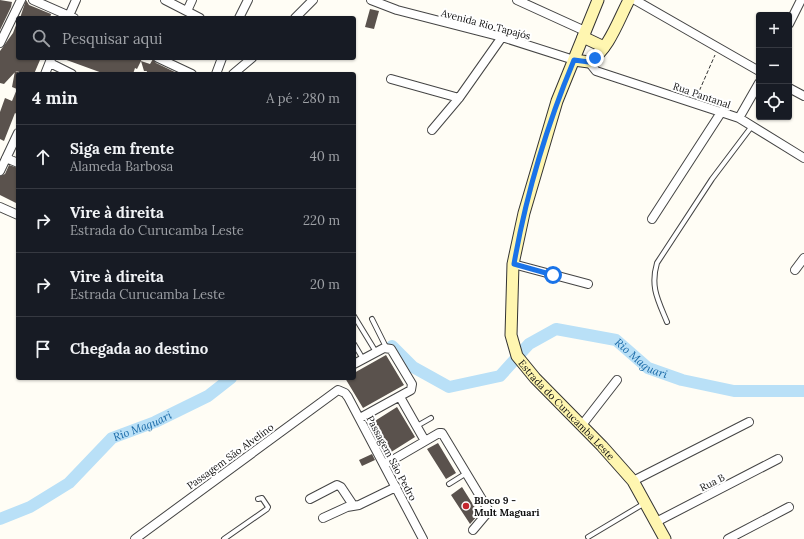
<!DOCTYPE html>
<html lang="pt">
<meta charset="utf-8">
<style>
body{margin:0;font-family:Lora,serif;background:#20242c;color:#f1f3f6}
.controls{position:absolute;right:12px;top:12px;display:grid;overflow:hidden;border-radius:4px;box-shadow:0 1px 3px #0004}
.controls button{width:36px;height:36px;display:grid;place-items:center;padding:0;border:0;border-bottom:1px solid #363941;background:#171b24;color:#f1f3f6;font:20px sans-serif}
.stop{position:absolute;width:12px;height:12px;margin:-9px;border:3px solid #1a73e8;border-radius:50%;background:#fff}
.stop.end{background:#1a73e8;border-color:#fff;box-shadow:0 1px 4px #0008}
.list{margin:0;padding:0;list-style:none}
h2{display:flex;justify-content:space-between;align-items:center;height:52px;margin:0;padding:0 16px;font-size:17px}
h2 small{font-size:13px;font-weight:400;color:#9ea1a6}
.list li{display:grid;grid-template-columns:26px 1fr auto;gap:12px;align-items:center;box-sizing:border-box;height:64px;padding:0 16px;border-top:1px solid #363941}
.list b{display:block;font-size:15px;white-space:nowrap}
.list p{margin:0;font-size:13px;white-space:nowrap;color:#9ea1a6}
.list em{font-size:13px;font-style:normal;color:#9ea1a6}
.icon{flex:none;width:22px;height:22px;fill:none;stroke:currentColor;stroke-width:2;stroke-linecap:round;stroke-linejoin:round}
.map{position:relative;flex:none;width:804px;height:539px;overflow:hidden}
.search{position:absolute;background:#171b24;box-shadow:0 1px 3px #0004;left:16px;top:16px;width:340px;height:44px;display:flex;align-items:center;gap:10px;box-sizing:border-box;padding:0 14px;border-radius:4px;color:#9ea1a6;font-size:15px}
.panel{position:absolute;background:#171b24;box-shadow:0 1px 3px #0004;left:16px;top:72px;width:340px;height:308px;border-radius:4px}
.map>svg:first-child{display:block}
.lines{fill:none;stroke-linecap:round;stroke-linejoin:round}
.river{stroke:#b9e0f7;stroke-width:12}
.building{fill:#5a524d}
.lane-casing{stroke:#444;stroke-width:6}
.street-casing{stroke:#444;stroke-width:10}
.secondary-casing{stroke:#333;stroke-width:13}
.path{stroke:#333;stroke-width:1;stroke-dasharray:4 2;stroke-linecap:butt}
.lane{stroke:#fff;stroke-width:4}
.street{stroke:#fff;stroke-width:8}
.secondary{stroke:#fff6b0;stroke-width:11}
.route{stroke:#1a73e8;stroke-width:5}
.poi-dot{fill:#c4262e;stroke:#fff;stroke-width:1.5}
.labels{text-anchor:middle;stroke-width:4;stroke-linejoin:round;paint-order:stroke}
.street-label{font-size:10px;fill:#111;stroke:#fff}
.poi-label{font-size:10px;font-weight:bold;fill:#111;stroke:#fff;text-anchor:start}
.water-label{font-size:11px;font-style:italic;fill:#1768a6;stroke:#fff}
</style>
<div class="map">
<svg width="804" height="539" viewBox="0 0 804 539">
<rect width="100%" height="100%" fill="#fffdf5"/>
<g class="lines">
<g class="river">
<path id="s1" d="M392 346 413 367 449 387 500 376 529 344 556 329 616 340 648 368 682 380 734 391H804"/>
<path id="s2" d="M0 519 30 507 69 483 112 438 155 422 208 396 231 378"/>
</g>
</g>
<path class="building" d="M0 0 12 2 11 7 0 30Z
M26 0 29 5 51 14 50 18H20Z
M370 9 379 11 374 29 365 27Z
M18 20V58H36L40 60 34 74H26L16 71 4 84 0 83V51L13 33Z
M61 58H142L141 61 150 64 153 59 156 63 179 74H146L147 71H144L141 61 137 69 135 68 133 74H105Z
M15 71 18 72V115L15 113 4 141 0 139V112L5 98 12 101 17 89 12 87Z
M9 165 18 168V204L0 195V176L5 174Z
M386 355 404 385 363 408 345 378H354V373Z
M397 407 415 437 388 454 370 424Z
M438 443 456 473 446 479 427 449Z
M372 454 375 460 362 466 359 460Z
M462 487 479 514 470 524 451 495Z"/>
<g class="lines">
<defs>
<path id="lane" d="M354 316 376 352
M372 319 386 347
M667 322C658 300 650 287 657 263L712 179 752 126
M354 344 363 359
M417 426 431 418
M449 484 465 474
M588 537 645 503
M224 539 267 509 268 507 262 498 258 499"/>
<path id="street" d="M33 0 74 18
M165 0 200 18
M371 0 397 10 502 37 574 60
M517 0 585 31
M635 0 759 71
M187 11 192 0
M68 18 76 0
M239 18 248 0
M295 18 313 0
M789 24 801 0
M0 43 21 0
M158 58 192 74
M589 62 596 71 739 118 804 158
M50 63 72 74
M45 74 51 59
M216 74 222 58
M233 74 252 58
M391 79 459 98
M789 88 804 96
M739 118 759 83
M432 130 459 98 502 37
M6 158 18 163
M0 171 18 133
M0 207 18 215
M652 219 722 111
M513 264 588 284
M795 270 804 258
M354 364 384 348 391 349 412 384 411 390 360 418
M400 397 425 441
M582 425 617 380
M384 465 439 433H442L489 511 473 530
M633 481 749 422
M310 499 337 485 341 487 353 505
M323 518 347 507 359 505 396 487
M656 522 778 459
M135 539 338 390 345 393 348 397 423 539
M728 539 789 507"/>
<g id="secondary">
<path id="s3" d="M598 0 557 101 524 213 513 264 511 335 517 356 535 378 602 446 633 481 665 539"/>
<path d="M583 37 604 47"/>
<path d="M574 60 589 62C609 49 618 21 629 0"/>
</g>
</defs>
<use href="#lane" class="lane-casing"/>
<use href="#street" class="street-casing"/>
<use href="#secondary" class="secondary-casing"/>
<path class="path" d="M697 96 715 55"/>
<use href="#lane" class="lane"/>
<use href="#street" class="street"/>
<use href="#secondary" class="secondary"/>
</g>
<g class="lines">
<path class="route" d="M553 275 514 264C526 195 547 125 574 60L589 62 595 58"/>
</g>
<circle class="poi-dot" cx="466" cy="506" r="4"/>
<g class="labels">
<g class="street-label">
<text transform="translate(486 24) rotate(15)" y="4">Avenida Rio Tapajós</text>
<text transform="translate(702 95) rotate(19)" y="4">Rua Pantanal</text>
<text dy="4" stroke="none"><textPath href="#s3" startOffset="444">Estrada do Curucamba Leste</textPath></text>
<text transform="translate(230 456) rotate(-36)" y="4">Passagem São Alvelino</text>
<text transform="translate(392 458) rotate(62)" y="4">Passagem São Pedro</text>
<text transform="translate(712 482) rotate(-27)" y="4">Rua B</text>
</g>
<g class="poi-label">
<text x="474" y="504">Bloco 9 -<tspan x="474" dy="12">Mult Maguari</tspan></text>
</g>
<g class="water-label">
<text dy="4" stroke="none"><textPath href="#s1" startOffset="290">Rio Maguari</textPath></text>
<text dy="4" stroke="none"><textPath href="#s2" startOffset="173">Rio Maguari</textPath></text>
</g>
</g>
</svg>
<div class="controls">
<button>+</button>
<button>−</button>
<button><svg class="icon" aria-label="locate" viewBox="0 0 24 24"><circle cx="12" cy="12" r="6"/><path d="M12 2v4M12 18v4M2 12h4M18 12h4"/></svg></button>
</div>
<div class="stop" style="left:553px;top:275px"></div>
<div class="stop end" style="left:595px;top:58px"></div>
<div class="search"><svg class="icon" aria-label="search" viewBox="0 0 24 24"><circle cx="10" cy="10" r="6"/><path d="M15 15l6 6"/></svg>Pesquisar aqui</div>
<section class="panel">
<h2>4 min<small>A pé · 280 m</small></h2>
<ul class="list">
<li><svg class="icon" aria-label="ahead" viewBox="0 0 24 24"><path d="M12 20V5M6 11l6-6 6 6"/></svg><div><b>Siga em frente</b><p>Alameda Barbosa</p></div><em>40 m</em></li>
<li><svg class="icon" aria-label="right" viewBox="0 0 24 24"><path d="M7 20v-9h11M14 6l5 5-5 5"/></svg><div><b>Vire à direita</b><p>Estrada do Curucamba Leste</p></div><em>220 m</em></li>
<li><svg class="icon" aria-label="right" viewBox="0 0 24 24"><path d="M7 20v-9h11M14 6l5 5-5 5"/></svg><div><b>Vire à direita</b><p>Estrada Curucamba Leste</p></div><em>20 m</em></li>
<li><svg class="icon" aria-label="arrive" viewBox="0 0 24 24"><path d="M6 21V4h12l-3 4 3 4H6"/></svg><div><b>Chegada ao destino</b></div></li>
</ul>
</section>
</div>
